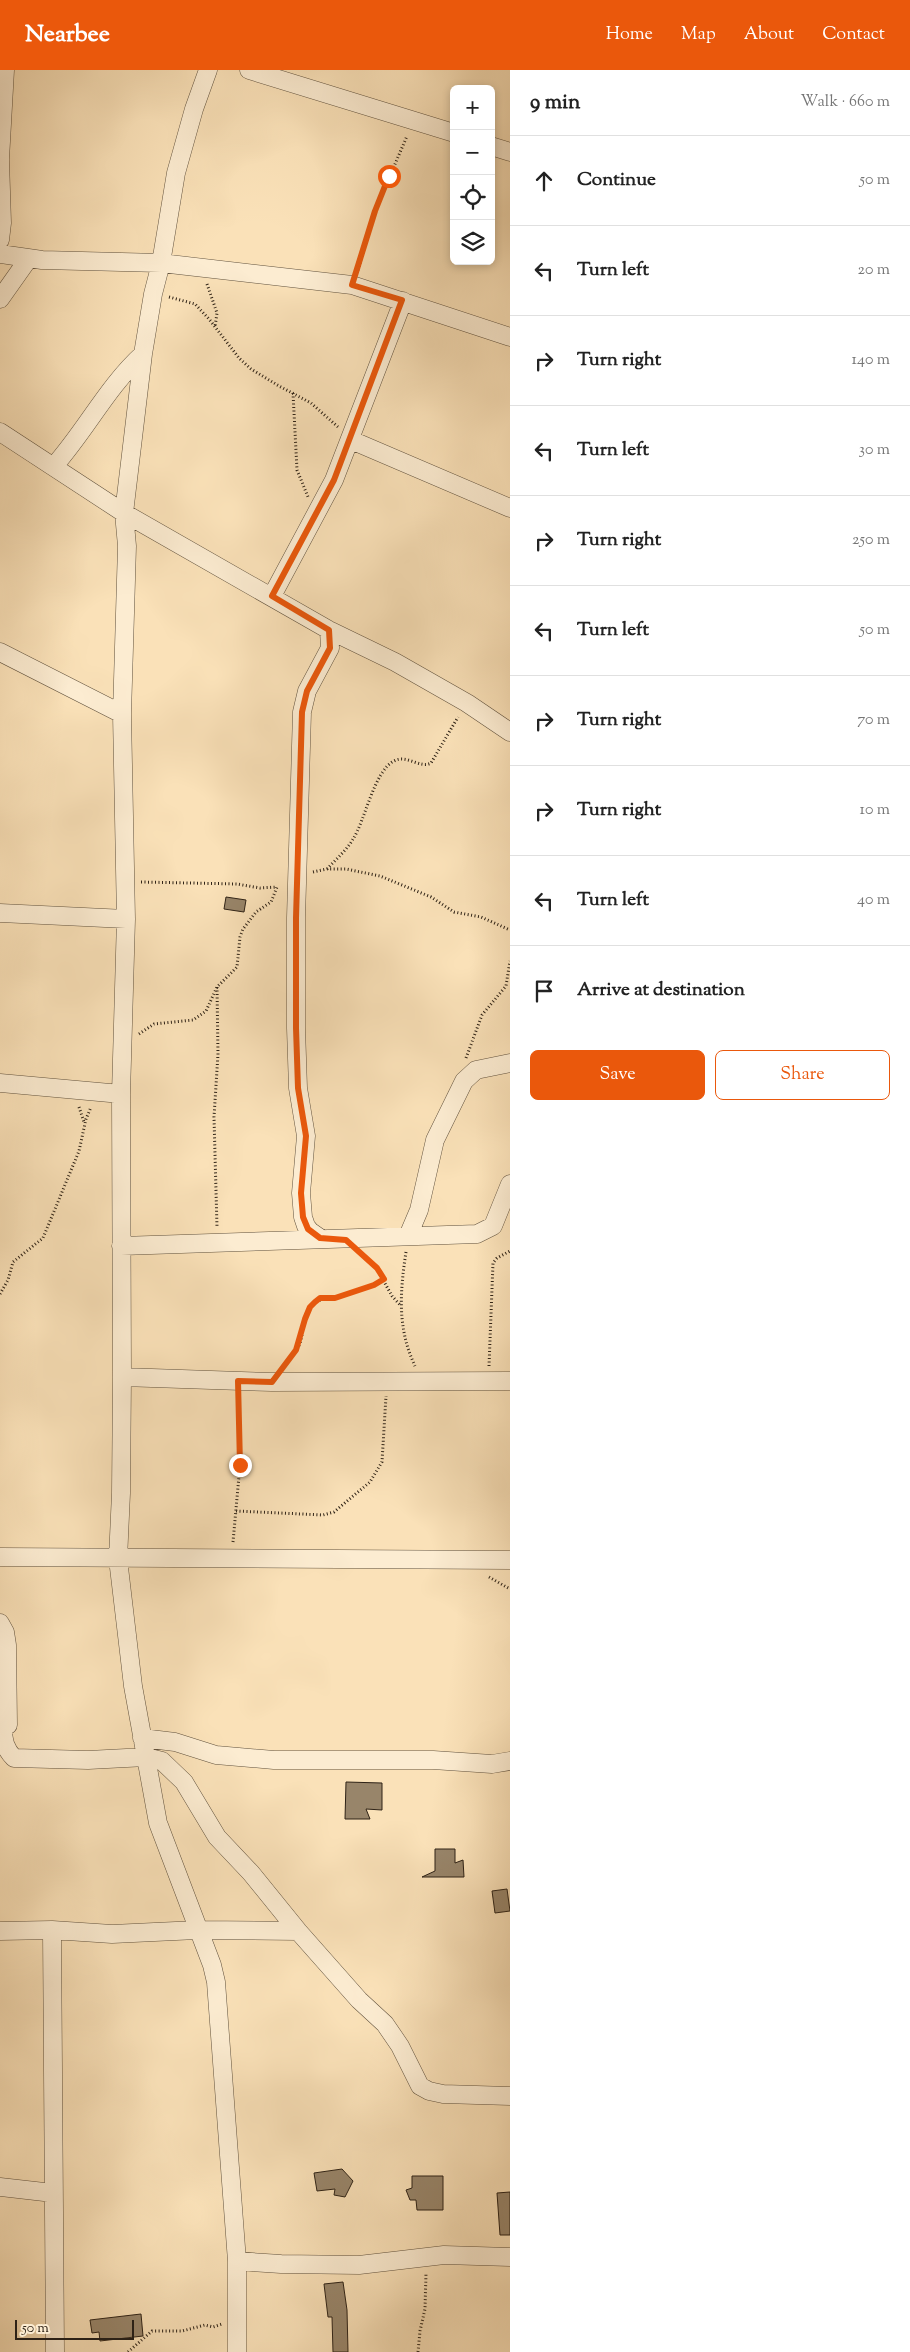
<!DOCTYPE html>
<meta charset="utf-8">
<style>
body{margin:0;font-family:"Sorts Mill Goudy",serif;background:#f6f6f6;color:#222}
.controls{position:absolute;right:15px;top:15px;display:grid;overflow:hidden;border-radius:8px;box-shadow:0 2px 8px #0003}
.controls button{width:45px;height:45px;display:grid;place-items:center;padding:0;border:0;border-bottom:1px solid #e0e0e0;background:#fff;color:#222;font:25px sans-serif}
.scale{position:absolute;left:15px;bottom:12px;width:119px;box-sizing:border-box;padding-left:5px;border:2px solid #2e2216;border-top:0;font-size:14px;line-height:18px;white-space:nowrap;color:#2e2216;-webkit-text-stroke:4px #fcecd1;paint-order:stroke}
.stop{position:absolute;width:15px;height:15px;margin:-11px;border:4px solid #ea580c;border-radius:50%;background:#fff}
.stop.end{background:#ea580c;border-color:#fff;box-shadow:0 1px 5px #0008}
.list{margin:0;padding:0;list-style:none}
h2{display:flex;justify-content:space-between;align-items:center;height:65px;margin:0;padding:0 20px;font-size:21px}
h2 small{font-size:16px;font-weight:400;color:#767676}
.list li{display:grid;grid-template-columns:32px 1fr auto;gap:15px;align-items:center;box-sizing:border-box;height:90px;padding:0 20px;border-top:1px solid #e0e0e0}
.list b{display:block;font-size:19px;white-space:nowrap}
.list em{font-size:16px;font-style:normal;color:#767676}
.actions{display:flex;gap:10px;padding:15px 20px}
.actions a{flex:1;padding:11px 0;border:1px solid #ea580c;border-radius:8px;text-align:center;font-size:18px;color:#ea580c}
.actions .main{background:#ea580c;color:#fff}
.icon{flex:none;width:28px;height:28px;fill:none;stroke:currentColor;stroke-width:2;stroke-linecap:round;stroke-linejoin:round}
.map{position:relative;flex:none;width:510px;height:2282px;overflow:hidden}
header{display:flex;align-items:center;gap:30px;box-sizing:border-box;height:70px;padding:0 25px;background:#ea580c;color:#fff}
header strong{font-size:24px}
nav{display:flex;gap:28px;margin-inline-start:auto;font-size:18px}
main{display:flex}
aside{flex:1;background:#fff}
.map>svg:first-child{display:block}
.building{fill:#98856a;stroke:#2e2216}
.lines{fill:none;stroke-linecap:round;stroke-linejoin:round}
.minor-casing{stroke:#61523e;stroke-width:19}
.path{stroke:#2e2216;stroke-width:3;stroke-dasharray:1 2.5;stroke-linecap:butt}
.minor{stroke:#fcecd1;stroke-width:18}
.route{stroke:#ea580c;stroke-width:6}
</style>
<header>
<strong>Nearbee</strong>
<nav><a>Home</a><a>Map</a><a>About</a><a>Contact</a></nav>
</header>
<main>
<div class="map">
<svg width="510" height="2282" viewBox="0 0 510 2282">
<rect width="100%" height="100%" fill="#fae1b8"/>
<filter id="stains"><feTurbulence type="fractalNoise" baseFrequency=".004" numOctaves="4"/><feColorMatrix values="0 0 0 0 .2 0 0 0 0 .09 0 0 0 0 .02 0 0 0 .5 -.17"/></filter>
<radialGradient id="worn" r=".72"><stop offset=".6" stop-color="#630" stop-opacity="0"/><stop offset="1" stop-color="#630" stop-opacity=".3"/></radialGradient>
<path class="building" d="M226 827 246 830 244 842 224 839Z
M346 1712 382 1713V1740L366 1739 370 1749H345Z
M435 1779H455V1793L463 1790 464 1807H422L435 1801Z
M507 1819 510 1841 495 1843 492 1821Z
M342 2099 353 2111 345 2127 334 2125 335 2119 317 2121 314 2103Z
M412 2106H443V2140H417L416 2130H410L406 2120 412 2118Z
M510 2122V2165H500L497 2123Z
M343 2212 347 2240 348 2282H333L332 2247H328L324 2214Z
M141 2244 143 2266 100 2271 99 2262 92 2263 90 2250Z"/>
<g class="lines">
<defs>
<path id="minor" d="M208 0 194 39 176 103 161 193 153 224 143 284 124 443 127 476 122 644 126 849 121 1024 122 1307 121 1423 118 1489 133 1616 158 1753 212 1895 216 1912 237 2191V2282
M249 0 454 63
M491 76 510 82
M0 89 5 0
M0 90 2 153 0 170
M0 184 42 190 161 193 352 215 510 267
M0 229 29 188
M0 362 124 443 329 560 395 592 467 633 510 662
M351 370 510 438
M54 396C86 360 107 317 143 284
M272 526 334 410 403 231
M0 582 122 644
M0 843 126 849
M0 1013 121 1024
M408 1166 419 1140 435 1070 464 1011 476 1000 510 993
M320 1168 310 1161 306 1156 303 1147 301 1123 306 1066 298 1018 296 958V848L302 642 307 621 330 578 329 560
M121 1176 477 1164 493 1156 510 1114
M122 1307 272 1312 510 1311
M0 1487 510 1490
M0 1553 5 1562 7 1575 8 1655
M0 1641C5 1663 0 1674 14 1688L88 1690 146 1687 162 1691 184 1712 217 1767 251 1803 298 1861 359 1930 385 1954 400 1976 420 2016 429 2021 443 2024 510 2026
M142 1668 175 1672 216 1685 274 1690H433L492 1694 510 1691
M52 1860 55 2282
M0 1861 52 1860 112 1864 197 1860 298 1861
M0 2117 53 2123
M237 2191 281 2194 359 2195 444 2185 510 2187"/>
</defs>
<use href="#minor" class="minor-casing"/>
<path class="path" d="M358 200 375 141 407 66
M207 214 217 243 215 257
M169 227 195 234 209 249 239 288 251 299 279 316 311 333 338 357
M293 323 297 400 308 427
M327 799C336 789 347 780 353 769 365 751 374 701 394 691 407 684 420 699 431 693L458 647
M313 802 327 799H346L380 806 431 827 454 842 481 847 510 860
M141 812 237 814 260 818 277 817
M217 917 218 984 214 1047 217 1157
M139 964 154 954 193 950 206 941 217 917 237 897 240 867 243 859 256 842 271 832 277 817
M466 988 482 945 506 916 510 891
M79 1037 84 1052
M406 1182C400 1222 397 1258 415 1296
M361 1184 377 1199 392 1226 401 1236
M0 1224 8 1210 13 1192 43 1168 79 1081 86 1049 91 1037
M284 1295C290 1289 297 1282 300 1273 304 1261 302 1247 311 1236 319 1227 326 1230 336 1227 351 1223 370 1218 384 1209
M489 1296 493 1193 497 1188 510 1181
M236 1441 323 1445 334 1442 370 1412 382 1392 386 1326
M233 1472 240 1395 239 1326
M489 1507 510 1519
M128 2282 152 2261H182L205 2255 213 2257 222 2254
M418 2282 420 2261 425 2239 426 2203"/>
<use href="#minor" class="minor"/>
</g>
<g class="lines">
<path class="route" d="M240 1395 238 1311 272 1312 296 1280 305 1249 310 1237 315 1232 320 1228H335L374 1215 384 1209 377 1198 346 1170 320 1168 308 1159 303 1147 301 1123 306 1066 298 1018 296 958V848L302 642 307 621 330 578 329 560 272 526 334 410 402 230 352 215 375 141 389 106"/>
</g>
<rect width="100%" height="100%" filter="url(#stains)"/>
<rect width="100%" height="100%" fill="url(#worn)"/>
</svg>
<div class="controls">
<button>+</button>
<button>−</button>
<button><svg class="icon" aria-label="locate" viewBox="0 0 24 24"><circle cx="12" cy="12" r="6"/><path d="M12 2v4M12 18v4M2 12h4M18 12h4"/></svg></button>
<button><svg class="icon" aria-label="layers" viewBox="0 0 24 24"><path d="M12 4l9 5-9 5-9-5zM3 14l9 5 9-5"/></svg></button>
</div>
<div class="scale">50 m</div>
<div class="stop" style="left:389px;top:106px"></div>
<div class="stop end" style="left:240px;top:1395px"></div>
</div>
<aside>
<h2>9 min<small>Walk · 660 m</small></h2>
<ul class="list">
<li><svg class="icon" aria-label="ahead" viewBox="0 0 24 24"><path d="M12 20V5M6 11l6-6 6 6"/></svg><div><b>Continue</b></div><em>50 m</em></li>
<li><svg class="icon" aria-label="left" viewBox="0 0 24 24"><path d="M17 20v-9H6M10 6l-5 5 5 5"/></svg><div><b>Turn left</b></div><em>20 m</em></li>
<li><svg class="icon" aria-label="right" viewBox="0 0 24 24"><path d="M7 20v-9h11M14 6l5 5-5 5"/></svg><div><b>Turn right</b></div><em>140 m</em></li>
<li><svg class="icon" aria-label="left" viewBox="0 0 24 24"><path d="M17 20v-9H6M10 6l-5 5 5 5"/></svg><div><b>Turn left</b></div><em>30 m</em></li>
<li><svg class="icon" aria-label="right" viewBox="0 0 24 24"><path d="M7 20v-9h11M14 6l5 5-5 5"/></svg><div><b>Turn right</b></div><em>250 m</em></li>
<li><svg class="icon" aria-label="left" viewBox="0 0 24 24"><path d="M17 20v-9H6M10 6l-5 5 5 5"/></svg><div><b>Turn left</b></div><em>50 m</em></li>
<li><svg class="icon" aria-label="right" viewBox="0 0 24 24"><path d="M7 20v-9h11M14 6l5 5-5 5"/></svg><div><b>Turn right</b></div><em>70 m</em></li>
<li><svg class="icon" aria-label="right" viewBox="0 0 24 24"><path d="M7 20v-9h11M14 6l5 5-5 5"/></svg><div><b>Turn right</b></div><em>10 m</em></li>
<li><svg class="icon" aria-label="left" viewBox="0 0 24 24"><path d="M17 20v-9H6M10 6l-5 5 5 5"/></svg><div><b>Turn left</b></div><em>40 m</em></li>
<li><svg class="icon" aria-label="arrive" viewBox="0 0 24 24"><path d="M6 21V4h12l-3 4 3 4H6"/></svg><div><b>Arrive at destination</b></div></li>
</ul>
<div class="actions"><a class="main">Save</a><a>Share</a></div>
</aside>
</main>
